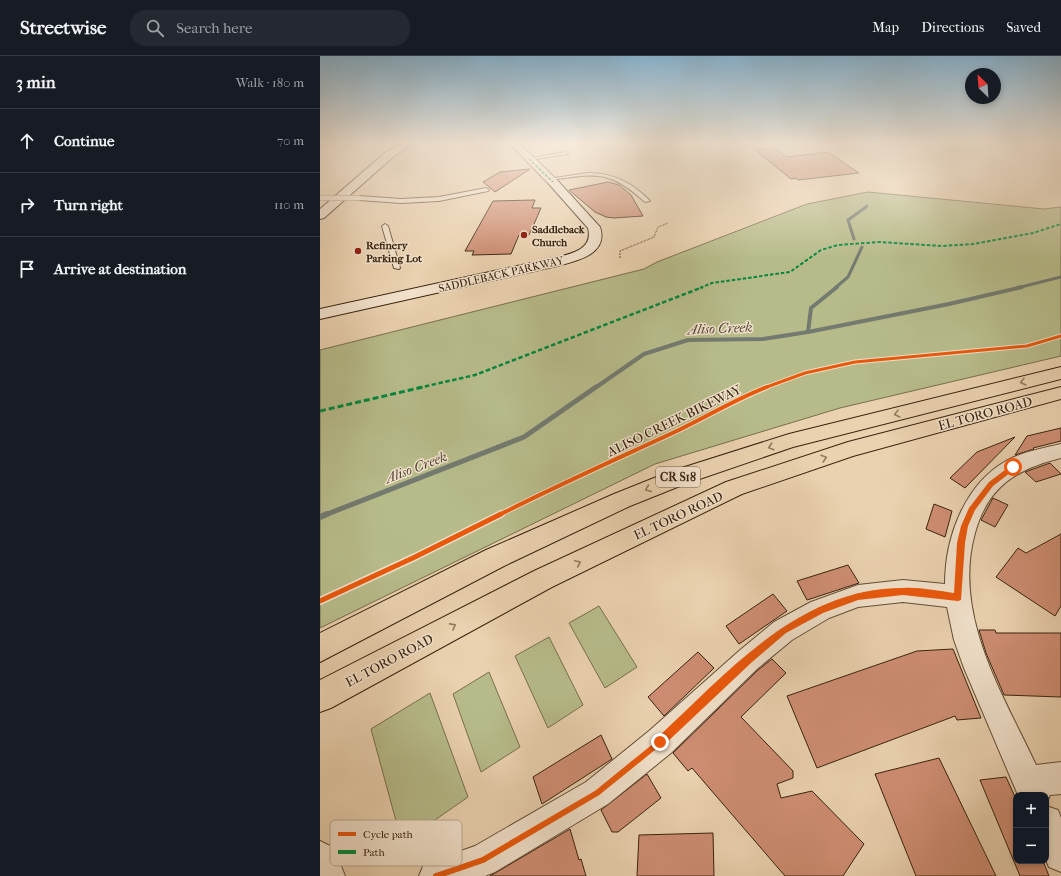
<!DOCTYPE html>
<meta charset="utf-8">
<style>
body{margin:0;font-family:"IM FELL French Canon",serif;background:#242831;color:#f1f3f6}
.controls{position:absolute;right:12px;bottom:12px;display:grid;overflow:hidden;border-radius:8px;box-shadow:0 2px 6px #0003}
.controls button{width:36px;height:36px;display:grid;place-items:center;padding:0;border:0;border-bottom:1px solid #363941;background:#171b24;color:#f1f3f6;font:20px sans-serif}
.compass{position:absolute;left:645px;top:12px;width:36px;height:36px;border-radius:50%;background:#171b24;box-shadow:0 2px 6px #0003;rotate:335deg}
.stop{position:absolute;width:12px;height:12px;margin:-9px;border:3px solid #ea580c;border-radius:50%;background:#fff}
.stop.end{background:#ea580c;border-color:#fff;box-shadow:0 1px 4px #0008}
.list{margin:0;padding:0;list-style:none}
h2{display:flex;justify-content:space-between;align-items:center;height:52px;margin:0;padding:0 16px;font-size:17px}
h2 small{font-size:13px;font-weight:400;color:#9ea1a6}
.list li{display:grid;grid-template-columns:26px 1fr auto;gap:12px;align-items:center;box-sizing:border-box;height:64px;padding:0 16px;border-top:1px solid #363941}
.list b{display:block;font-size:15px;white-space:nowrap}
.list em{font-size:13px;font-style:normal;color:#9ea1a6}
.icon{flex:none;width:22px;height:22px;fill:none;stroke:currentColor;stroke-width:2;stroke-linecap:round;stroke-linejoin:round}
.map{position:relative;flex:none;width:741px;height:820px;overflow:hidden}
header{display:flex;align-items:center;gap:24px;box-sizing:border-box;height:56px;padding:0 20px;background:#171b24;border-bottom:1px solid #363941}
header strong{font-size:19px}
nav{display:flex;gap:22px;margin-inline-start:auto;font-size:14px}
.search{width:280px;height:36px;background:#242831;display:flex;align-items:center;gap:10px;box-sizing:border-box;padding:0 14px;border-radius:16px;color:#9ea1a6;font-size:15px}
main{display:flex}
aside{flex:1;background:#171b24}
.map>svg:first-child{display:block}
.green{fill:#b7bb8a;stroke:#786e4c}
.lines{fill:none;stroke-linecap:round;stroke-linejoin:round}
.stream-far4{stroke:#737b70;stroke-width:2.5}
.stream-far3{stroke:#737b70;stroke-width:3}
.stream-far2{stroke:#737b70;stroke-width:4}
.stream-far1{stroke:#737b70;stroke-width:5}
.stream{stroke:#737b70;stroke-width:6}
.building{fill:#ce8d72;stroke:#39220e}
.lane-casing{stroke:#654e36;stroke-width:2}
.street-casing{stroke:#654e36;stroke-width:2}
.secondary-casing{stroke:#39220e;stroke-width:2}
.primary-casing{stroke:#39220e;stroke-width:2}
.path{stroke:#39220e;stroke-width:1.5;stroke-dasharray:0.5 1;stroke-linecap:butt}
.lane{fill:#f1e1cb;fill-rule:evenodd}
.street{fill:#f1e1cb;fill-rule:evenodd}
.secondary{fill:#f1e1cb;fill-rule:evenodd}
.primary{fill:#ead1af;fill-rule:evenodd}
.lane-bridge-casing{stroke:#654e36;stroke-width:5.5;stroke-linecap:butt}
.lane-bridge{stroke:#f1e1cb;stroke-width:5}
.quiet-far3{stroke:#00873e;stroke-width:1.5;stroke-dasharray:3 1.5;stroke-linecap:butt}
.quiet-far2{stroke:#00873e;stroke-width:2;stroke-dasharray:3.5 2;stroke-linecap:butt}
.quiet-far1{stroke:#00873e;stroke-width:2.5;stroke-dasharray:4.5 2.5;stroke-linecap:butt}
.quiet{stroke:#00873e;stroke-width:3;stroke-dasharray:6 3;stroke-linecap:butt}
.cycleway-far3-casing{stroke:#f1e1cb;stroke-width:5}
.cycleway-far2-casing{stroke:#f1e1cb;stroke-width:6}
.cycleway-far1-casing{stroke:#f1e1cb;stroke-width:8}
.cycleway-casing{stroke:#f1e1cb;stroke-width:8}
.cycleway-far3{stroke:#e8590c;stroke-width:3}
.cycleway-far2{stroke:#e8590c;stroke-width:4}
.cycleway-far1{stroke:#e8590c;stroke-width:5}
.cycleway{stroke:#e8590c;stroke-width:6}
.oneway{stroke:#927a5e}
.route{fill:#ea580c}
.poi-dot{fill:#8f2418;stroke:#f1e1cb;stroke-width:1.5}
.labels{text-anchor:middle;stroke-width:3;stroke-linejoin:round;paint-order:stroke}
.far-poi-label{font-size:11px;font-weight:bold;fill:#39220e;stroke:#f1e1cb;text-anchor:start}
.far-street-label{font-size:11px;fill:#39220e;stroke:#f1e1cb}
.shield{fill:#f1e1cb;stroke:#705b47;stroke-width:1}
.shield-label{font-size:12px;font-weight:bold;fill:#39220e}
.street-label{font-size:13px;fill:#39220e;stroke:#f1e1cb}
.water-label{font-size:14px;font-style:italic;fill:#514737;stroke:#f1e1cb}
.key{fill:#f1e1cb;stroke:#baa892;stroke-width:1}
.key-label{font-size:11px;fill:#39220e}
</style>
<header>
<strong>Streetwise</strong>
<div class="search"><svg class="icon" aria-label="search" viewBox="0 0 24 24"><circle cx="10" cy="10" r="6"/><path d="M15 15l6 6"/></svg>Search here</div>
<nav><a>Map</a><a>Directions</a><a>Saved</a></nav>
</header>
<main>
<aside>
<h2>3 min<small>Walk · 180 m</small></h2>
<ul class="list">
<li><svg class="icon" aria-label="ahead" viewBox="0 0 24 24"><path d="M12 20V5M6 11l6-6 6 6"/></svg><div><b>Continue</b></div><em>70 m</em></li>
<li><svg class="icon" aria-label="right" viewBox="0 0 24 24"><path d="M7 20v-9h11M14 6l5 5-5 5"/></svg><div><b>Turn right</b></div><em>110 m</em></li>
<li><svg class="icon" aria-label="arrive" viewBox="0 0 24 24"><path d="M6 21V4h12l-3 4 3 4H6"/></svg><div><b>Arrive at destination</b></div></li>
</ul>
</aside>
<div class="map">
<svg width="741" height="820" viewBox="0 0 741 820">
<rect width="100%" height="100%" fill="#ead1af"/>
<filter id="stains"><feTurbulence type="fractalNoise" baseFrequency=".005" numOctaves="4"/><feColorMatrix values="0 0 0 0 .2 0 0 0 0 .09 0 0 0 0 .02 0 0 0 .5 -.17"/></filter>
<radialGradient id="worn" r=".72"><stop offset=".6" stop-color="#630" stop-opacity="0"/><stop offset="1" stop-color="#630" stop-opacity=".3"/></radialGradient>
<path class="green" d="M548 136 724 153 741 151V300L520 352 335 408 0 572V294L324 213 337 206 487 148Z
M279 550 317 611 285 632 249 567Z
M229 581 263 649 228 672 195 600Z
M169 616 200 691 161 716 133 638Z
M110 637 148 741 82 787 51 673Z"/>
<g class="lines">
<path class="stream-far4" d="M545 152 547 150"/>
<path class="stream-far3" d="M534 183 528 164 546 151
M515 232 528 221 542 191
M697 232 741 221"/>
<path class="stream-far2" d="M488 276 491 252 517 231
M275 332 324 298 368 284 443 283 488 276 629 248 702 231"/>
<path class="stream-far1" d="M5 459 204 381 276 331"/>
<path class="stream" d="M0 461 7 458"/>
</g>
<path class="building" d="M454 92 467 101 508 96 539 117 478 124 476 122 471 123 435 94Z
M210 113 175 136 163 126 180 116Z
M288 126 299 129 311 139 323 160 294 162 286 161 275 156 249 134Z
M215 144 212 152H221L211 175 209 179H199L191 198 152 199 154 195H145L173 145Z
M741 372V385L713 392 714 393 695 399 707 380Z
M695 381 645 432 630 422 657 396Z
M730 407 741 418 716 426 705 416Z
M673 442 688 449 675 471 661 464Z
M614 448 632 455 625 481 606 473Z
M741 478V550L735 560 676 521 698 492 706 497Z
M528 509 539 527 487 544 477 525Z
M453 538 467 555 419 588 406 570Z
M659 574H675L676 577H741V641L684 639 666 597Z
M633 593 661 662 637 664 635 660 497 712 467 640 597 595Z
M378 596 394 612 344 660 328 641Z
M452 603 466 617 421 661 473 715V722L457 728 461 742 492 735 544 788 523 820H465L372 712 368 715 353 697 438 614Z
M281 679 292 703 222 748 213 721Z
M619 702 676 820H596L555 718Z
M327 718 341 742 298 776H292L281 754Z
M686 721 696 743V805H723L729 820H700L660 724Z
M250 773 259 804 261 803 266 820H170Z
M393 777 394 820H317L319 779Z"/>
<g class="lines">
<defs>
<path id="lane" d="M0 88 40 89 42 90 40 91 0 90Z
M246 96 248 98 209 104 207 103Z
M268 117C293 117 313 127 330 145L325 146C288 113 277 118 230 124L228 123Z
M166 132 169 134 168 135 119 145 81 147 39 144 36 142 39 140 81 143 119 141Z
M65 168 68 170 80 212 79 213 74 212 62 170Z"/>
<path id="street" d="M201 91 204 92 237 124 238 126 237 128H229L198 96 197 94 198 92Z
M741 388V402C697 413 668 430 655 477 632 559 683 638 716 709L741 706V738L730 739 726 748V739H698L644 612 634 584 627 551 583 546 538 551 509 562 472 584 437 613 351 697 288 748 175 816 165 820H99L104 808 155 790 266 726 329 675 419 595 454 566 491 546 538 529 583 524 625 528C625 482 644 429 686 405 702 396 723 392 741 388Z
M726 750 738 754 741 762V816L729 811 726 804Z
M0 785 14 792 25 820H0Z"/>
<path id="secondary" d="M81 88H92L73 101 4 162 0 163V153L65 97Z
M190 88H200L206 94 204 96H198Z
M233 123 237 124 280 171C289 198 257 205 237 210L0 263V253L234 202C250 198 274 194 268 172L229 128 228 126 229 124Z"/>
<path id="primary" d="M741 311V323L473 391 365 428 310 450 184 510 0 606V577L166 494 294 438 349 416 469 378Z
M741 331V343L533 400 422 438 232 531 11 652 0 656V624L214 515 406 426 528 386Z"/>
</defs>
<use href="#lane" class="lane-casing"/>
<use href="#street" class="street-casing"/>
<use href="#secondary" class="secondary-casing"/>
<use href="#primary" class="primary-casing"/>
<path class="path" d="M300 202V195L334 181 338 171 348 167"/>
<use href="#lane" class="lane"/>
<use href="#street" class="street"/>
<use href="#secondary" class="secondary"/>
<use href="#primary" class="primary"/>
<defs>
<path id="lane-bridge" d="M0 142H39"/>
</defs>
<use href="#lane-bridge" class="lane-bridge-casing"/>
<use href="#lane-bridge" class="lane-bridge"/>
<path class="quiet-far3" d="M209 103 233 126"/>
<path class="quiet-far2" d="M380 232 392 227 470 216 501 194 518 189 559 186 622 190 653 188 713 177 741 168"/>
<path class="quiet-far1" d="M98 332 155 319 383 231"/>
<path class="quiet" d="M0 355 103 331"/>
<defs>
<path id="cycleway-far3" d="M444 332 485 317 535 306 707 290 741 280"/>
<path id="cycleway-far2" d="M179 459C238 429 299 402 359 374 388 360 416 343 447 331"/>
<path id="cycleway-far1" d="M0 545 95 501 181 458
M412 619 463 575 500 554 538 540 583 535 638 541"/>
<path id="cycleway" d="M116 820 163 804 277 737 340 686 413 618"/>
</defs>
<use href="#cycleway-far3" class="cycleway-far3-casing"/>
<use href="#cycleway-far2" class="cycleway-far2-casing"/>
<use href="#cycleway-far1" class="cycleway-far1-casing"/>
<use href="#cycleway" class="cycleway-casing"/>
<use href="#cycleway-far3" class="cycleway-far3"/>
<use href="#cycleway-far2" class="cycleway-far2"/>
<use href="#cycleway-far1" class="cycleway-far1"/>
<use href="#cycleway" class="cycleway"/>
</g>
<defs><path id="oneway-chevron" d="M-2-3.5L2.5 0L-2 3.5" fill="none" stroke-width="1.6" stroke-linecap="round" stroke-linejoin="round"/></defs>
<g class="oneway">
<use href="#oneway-chevron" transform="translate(703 326) rotate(166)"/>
<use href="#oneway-chevron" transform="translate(577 358) rotate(166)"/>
<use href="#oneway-chevron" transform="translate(451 391) rotate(162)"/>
<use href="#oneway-chevron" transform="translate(504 402) rotate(-19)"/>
<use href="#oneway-chevron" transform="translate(328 433) rotate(158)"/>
<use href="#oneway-chevron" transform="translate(258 507) rotate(-25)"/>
<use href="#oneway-chevron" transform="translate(133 570) rotate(-28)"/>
</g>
<linearGradient id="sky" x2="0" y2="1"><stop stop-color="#88b5d2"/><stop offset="0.43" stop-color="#f6eadb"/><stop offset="1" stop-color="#f6eadb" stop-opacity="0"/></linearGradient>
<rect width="741" height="203" fill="url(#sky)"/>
<path class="route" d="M693 408 695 409V413L673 430 655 454 648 470 645 487 641 544 638 545 583 539 538 544 503 557 466 577 431 607 344 689 340 690 337 689 336 686 337 682C408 616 479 532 583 532 600 531 618 535 634 537L637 487 641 470 649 452 669 426Z"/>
<g class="poi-dot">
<circle cx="204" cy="179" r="4"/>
<circle cx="38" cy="195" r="4"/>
</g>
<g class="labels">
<g class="far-poi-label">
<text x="212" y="177">Saddleback<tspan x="212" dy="13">Church</tspan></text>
<text x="46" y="193">Refinery<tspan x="46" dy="13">Parking Lot</tspan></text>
</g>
<g class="far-street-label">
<text transform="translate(181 218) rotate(-13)" y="4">SADDLEBACK PARKWAY</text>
</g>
<rect class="shield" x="336" y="411" width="44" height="20" rx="3"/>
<g class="shield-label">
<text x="358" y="425">CR S18</text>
</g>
<g class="street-label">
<text transform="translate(665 357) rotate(-15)" y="5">EL TORO ROAD</text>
<text transform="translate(354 364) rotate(-26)" y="5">ALISO CREEK BIKEWAY</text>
<text transform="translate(358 459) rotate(-25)" y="5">EL TORO ROAD</text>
<text transform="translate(69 604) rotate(-28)" y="5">EL TORO ROAD</text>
</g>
<g class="water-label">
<text transform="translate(400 272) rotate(-2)" y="5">Aliso Creek</text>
<text transform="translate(96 411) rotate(-21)" y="5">Aliso Creek</text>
</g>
</g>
<rect x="10" y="764" width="132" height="46" rx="6" class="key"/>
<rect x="18" y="776" width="18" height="4" fill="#e8590c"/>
<rect x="18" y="794" width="18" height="4" fill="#00873e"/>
<g class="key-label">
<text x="43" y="782">Cycle path</text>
<text x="43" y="800">Path</text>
</g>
<rect width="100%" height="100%" filter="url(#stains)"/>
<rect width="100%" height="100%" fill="url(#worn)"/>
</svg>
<div class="controls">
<button>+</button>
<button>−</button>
</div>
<svg class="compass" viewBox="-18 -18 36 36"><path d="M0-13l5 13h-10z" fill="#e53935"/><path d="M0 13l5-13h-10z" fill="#9ea1a6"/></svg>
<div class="stop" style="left:693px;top:411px"></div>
<div class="stop end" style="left:340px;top:686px"></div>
</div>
</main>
